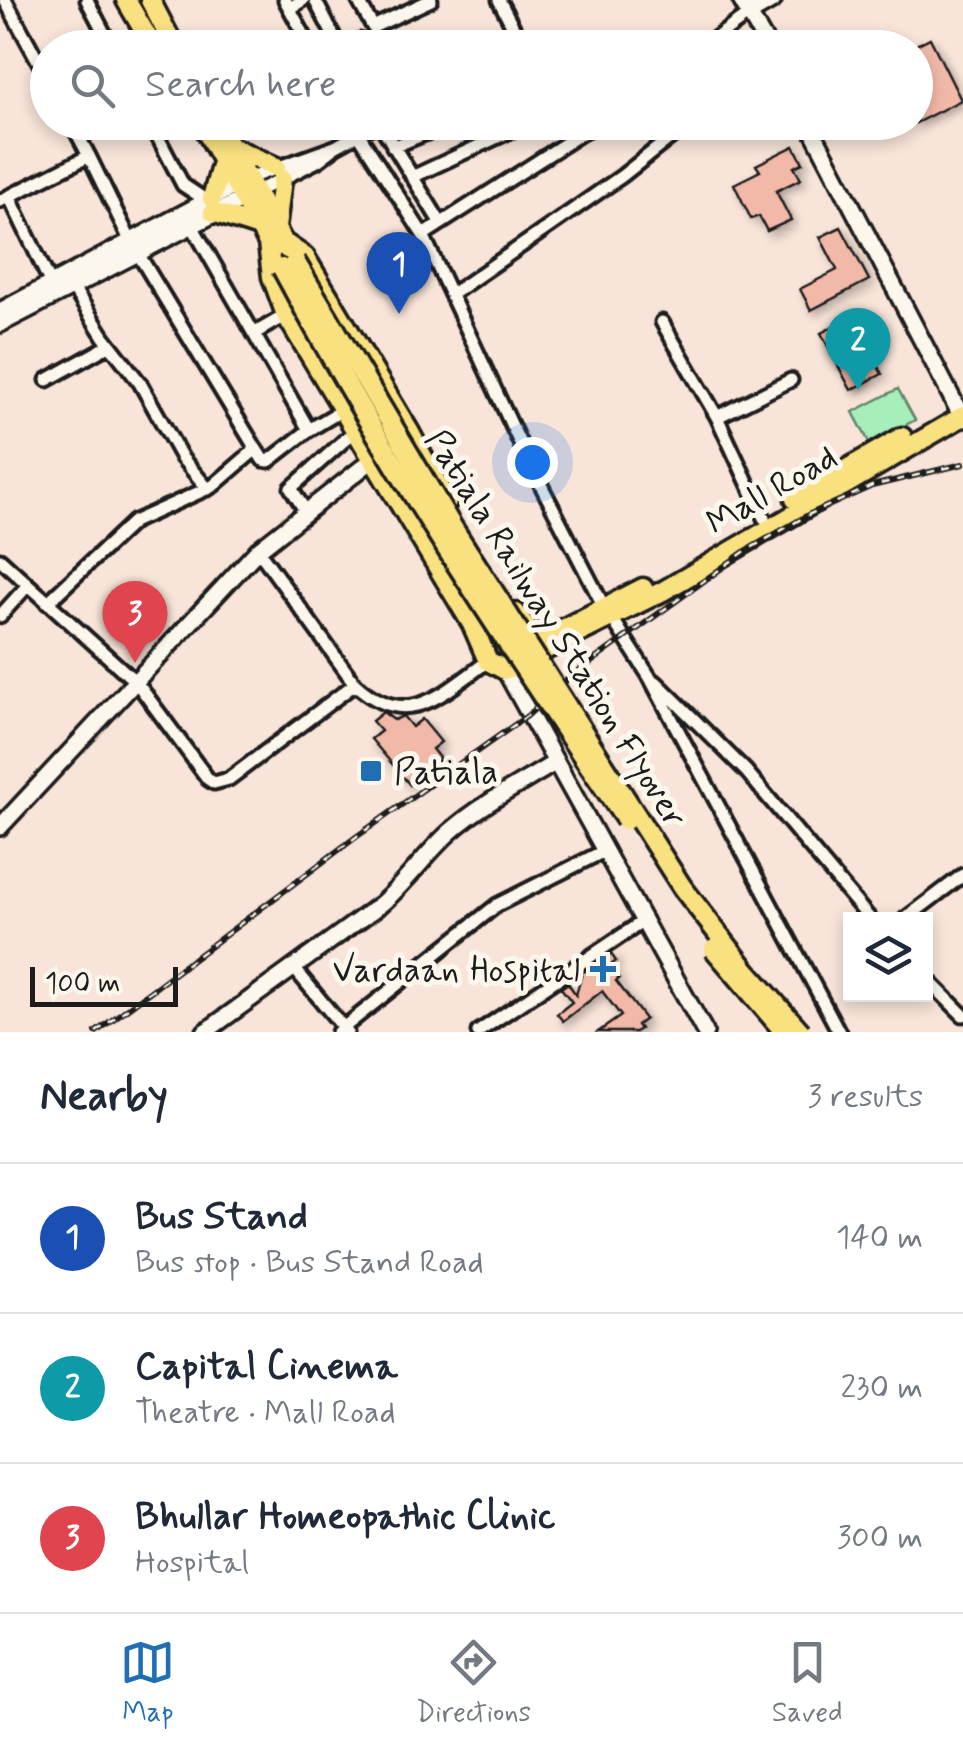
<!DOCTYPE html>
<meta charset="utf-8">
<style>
body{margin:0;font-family:Mynerve,sans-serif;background:#f6f6f7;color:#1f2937}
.controls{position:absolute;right:30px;bottom:30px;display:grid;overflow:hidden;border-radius:0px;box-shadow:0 5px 15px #0003}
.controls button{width:90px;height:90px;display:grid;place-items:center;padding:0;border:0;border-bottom:2px solid #e0e1e3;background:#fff;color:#1f2937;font:50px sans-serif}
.scale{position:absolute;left:30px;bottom:25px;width:148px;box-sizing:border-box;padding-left:10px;border:5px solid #1c1c1c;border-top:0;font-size:28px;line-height:35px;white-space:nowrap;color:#1c1c1c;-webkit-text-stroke:8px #fbf7ec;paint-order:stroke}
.you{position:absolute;left:532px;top:462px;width:35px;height:35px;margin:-25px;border:8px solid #fff;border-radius:50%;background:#1a73e8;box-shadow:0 0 0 15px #1a73e833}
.badge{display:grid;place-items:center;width:65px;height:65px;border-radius:50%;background:#1f6fb2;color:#fff;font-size:32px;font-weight:700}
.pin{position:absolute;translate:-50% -82px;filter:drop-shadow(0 2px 5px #0008)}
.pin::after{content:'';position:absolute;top:52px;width:35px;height:30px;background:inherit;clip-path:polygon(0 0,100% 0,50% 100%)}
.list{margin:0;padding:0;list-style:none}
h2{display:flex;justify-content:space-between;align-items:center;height:130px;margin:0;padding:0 40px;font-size:42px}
h2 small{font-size:32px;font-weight:400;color:#747a83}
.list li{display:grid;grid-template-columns:65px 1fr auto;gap:30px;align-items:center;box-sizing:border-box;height:150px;padding:0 40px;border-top:2px solid #e0e1e3}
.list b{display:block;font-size:38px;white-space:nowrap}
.list p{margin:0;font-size:32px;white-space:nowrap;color:#747a83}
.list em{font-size:32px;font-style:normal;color:#747a83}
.icon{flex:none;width:55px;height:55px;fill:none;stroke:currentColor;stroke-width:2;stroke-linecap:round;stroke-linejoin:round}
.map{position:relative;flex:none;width:963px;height:1032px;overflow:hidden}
.search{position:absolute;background:#fff;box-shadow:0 5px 15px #0003;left:30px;right:30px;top:30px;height:110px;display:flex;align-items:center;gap:25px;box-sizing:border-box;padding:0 35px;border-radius:55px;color:#747a83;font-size:38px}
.sheet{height:580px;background:#fff}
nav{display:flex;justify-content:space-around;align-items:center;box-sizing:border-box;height:140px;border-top:2px solid #e0e1e3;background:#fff;font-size:28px;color:#747a83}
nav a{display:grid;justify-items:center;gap:5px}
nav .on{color:#1f6fb2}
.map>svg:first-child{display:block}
.green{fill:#a7eeba;stroke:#62856b;stroke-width:2.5}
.building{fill:#f2b9a8;stroke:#1c1c1c;stroke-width:2.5;filter:url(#shadow)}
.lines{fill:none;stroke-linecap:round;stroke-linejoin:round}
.street-casing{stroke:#1c1c1c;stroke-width:19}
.secondary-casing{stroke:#1c1c1c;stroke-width:22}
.primary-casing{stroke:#1c1c1c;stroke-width:25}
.street{stroke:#fbf7ec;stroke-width:11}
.secondary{stroke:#fbf7ec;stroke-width:15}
.primary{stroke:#fae180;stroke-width:18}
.rail-casing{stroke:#1c1c1c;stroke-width:6}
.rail{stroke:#fbf7ec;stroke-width:2.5;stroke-dasharray:8;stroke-linecap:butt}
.primary-bridge-casing{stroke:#1c1c1c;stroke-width:25;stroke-linecap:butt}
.primary-bridge{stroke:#fae180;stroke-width:18}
.poi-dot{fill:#1f6fb2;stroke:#fbf7ec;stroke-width:4}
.labels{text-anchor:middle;stroke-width:10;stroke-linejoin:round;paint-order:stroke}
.street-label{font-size:35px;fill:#1c1c1c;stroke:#fbf7ec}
.poi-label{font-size:35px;fill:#1c1c1c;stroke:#fbf7ec;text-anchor:start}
</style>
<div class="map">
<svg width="963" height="1032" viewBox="0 0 963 1032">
<defs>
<filter id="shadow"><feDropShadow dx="4.5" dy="4.5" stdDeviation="5" flood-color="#0004"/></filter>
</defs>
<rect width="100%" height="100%" fill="#f8e4d8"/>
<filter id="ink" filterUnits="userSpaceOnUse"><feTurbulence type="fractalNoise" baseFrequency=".01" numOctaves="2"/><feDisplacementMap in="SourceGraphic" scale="20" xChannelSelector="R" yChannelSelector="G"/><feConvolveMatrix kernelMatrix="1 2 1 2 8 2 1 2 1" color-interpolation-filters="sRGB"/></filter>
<g filter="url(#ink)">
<path class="green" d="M898 389 915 420 870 444 853 412Z"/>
<path class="building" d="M930 38 961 100 916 123V45Z
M794 146 803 163 794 167 801 179 776 191 791 220 767 231 759 216 751 219 734 184 760 171 756 165Z
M841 227 869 280 811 310 800 289 837 270 820 237Z
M852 317 882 374 851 390 821 333Z
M383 712 394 720 403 716 412 727 422 719 441 742 432 749 440 759 410 785 371 739 381 731 372 721Z
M611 954 616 961 610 966 619 979 616 981 645 1019 637 1025 640 1029 635 1032H598L621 1016 602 991 563 1021 557 1014 572 1002 561 988 568 983 576 995 582 973Z"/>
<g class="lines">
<defs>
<path id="street" d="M5 0 48 79
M87 0 112 48
M285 0 311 48
M315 0 340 48
M358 0 373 27 431 0
M499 0 524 48
M290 8 303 0
M352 48 360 40 363 48
M488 48 497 43
M702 48 749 14
M150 122 183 185 207 201
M351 122 423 235 599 122
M379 122 440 222
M393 147 454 122
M89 156 131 242 256 449
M412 177 530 122
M249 178 335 147 380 122
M256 192 319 160 332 150
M9 196 51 284
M0 201 89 156 71 122
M191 224 309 430
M423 235 525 454 604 607
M68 280 104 337 140 383 182 458 208 489
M452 294 622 176 690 122
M662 322 717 417 764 518
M255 333 286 315
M47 380 110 345
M717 417 791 380
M306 512 291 488 356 430
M258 550 355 684
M0 559 137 683 208 779 214 783 229 779 355 684C407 732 442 694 488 661
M47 603 133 522 213 486 256 449 263 460 269 461 309 430 344 409
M0 616 28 585
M612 618 649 676 839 1032
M656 682 746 771 870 919
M905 919 963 875
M294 968 347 1032
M926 978 963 1015
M338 1032 497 905 606 850
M478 1032 645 920"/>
<path id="secondary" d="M741 0 769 48
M749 14 773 0
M808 122 963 419
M0 311 244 181
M0 324 253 194
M505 670 705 1032
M0 827 258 550 409 431
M205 1032 381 904C407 882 426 853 451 831 483 803 521 784 556 762"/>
<path id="primary" d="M126 0 154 48
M150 0 175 48
M201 122 272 250
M217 122 287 249
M234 148 276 167
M212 198 223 159
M213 212 259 227
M276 228 282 179
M283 242 305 257 409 431 447 502
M268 243 272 277 286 315 472 624 488 661 505 670 663 591 963 416
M795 499 902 437
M516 613C526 627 532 638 551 635L643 588"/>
</defs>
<use href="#street" class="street-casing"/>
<use href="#secondary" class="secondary-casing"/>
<use href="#primary" class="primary-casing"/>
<use href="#street" class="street"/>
<use href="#secondary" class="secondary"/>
<use href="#primary" class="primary"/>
<defs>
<path id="rail" d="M96 1032 356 837 527 716 569 678 744 552 808 515 872 486 963 464"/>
</defs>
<use href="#rail" class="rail-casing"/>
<use href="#rail" class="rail"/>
<defs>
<path id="primary-bridge" d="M295 261 453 528 682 887 746 970 801 1032
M282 268C384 459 504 641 626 820
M714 949 781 1028"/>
</defs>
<use href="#primary-bridge" class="primary-bridge-casing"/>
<use href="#primary-bridge" class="primary-bridge"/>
</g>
</g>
<g class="poi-dot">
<rect x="359" y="759" width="24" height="24" rx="5"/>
<path d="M598 954h10v10h10v10h-10v10h-10v-10h-10v-10h10z"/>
</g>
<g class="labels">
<g class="street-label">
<text transform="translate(771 489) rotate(-30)" y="12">Mall Road</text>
<text transform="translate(557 628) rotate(58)" y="12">Patiala Railway Station Flyover</text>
</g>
<g class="poi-label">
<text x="394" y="783">Patiala</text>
<text x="580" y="981" text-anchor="end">Vardaan Hospital</text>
</g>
</g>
</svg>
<div class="controls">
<button><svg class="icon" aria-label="layers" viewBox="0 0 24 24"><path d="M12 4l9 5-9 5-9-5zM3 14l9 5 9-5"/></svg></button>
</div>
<div class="scale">100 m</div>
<div class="you"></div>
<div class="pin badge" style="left:399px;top:314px;background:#1a4fb4">1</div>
<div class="pin badge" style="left:858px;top:390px;background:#0f9aa8">2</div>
<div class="pin badge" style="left:135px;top:663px;background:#e0444e">3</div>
<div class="search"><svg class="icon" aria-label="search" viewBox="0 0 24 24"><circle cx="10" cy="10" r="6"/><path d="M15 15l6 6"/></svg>Search here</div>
</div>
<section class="sheet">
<h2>Nearby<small>3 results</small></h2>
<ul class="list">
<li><span class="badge" style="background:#1a4fb4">1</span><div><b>Bus Stand</b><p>Bus stop · Bus Stand Road</p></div><em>140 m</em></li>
<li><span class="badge" style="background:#0f9aa8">2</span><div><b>Capital Cinema</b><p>Theatre · Mall Road</p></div><em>230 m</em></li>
<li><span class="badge" style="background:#e0444e">3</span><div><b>Bhullar Homeopathic Clinic</b><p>Hospital</p></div><em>300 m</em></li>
</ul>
</section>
<nav>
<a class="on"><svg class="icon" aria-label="map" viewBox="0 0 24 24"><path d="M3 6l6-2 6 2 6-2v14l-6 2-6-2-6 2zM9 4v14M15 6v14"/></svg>Map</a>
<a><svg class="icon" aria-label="directions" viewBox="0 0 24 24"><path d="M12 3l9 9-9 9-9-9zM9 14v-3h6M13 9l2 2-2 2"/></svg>Directions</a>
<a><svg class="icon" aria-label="saved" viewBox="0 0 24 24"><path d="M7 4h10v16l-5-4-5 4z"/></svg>Saved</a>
</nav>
